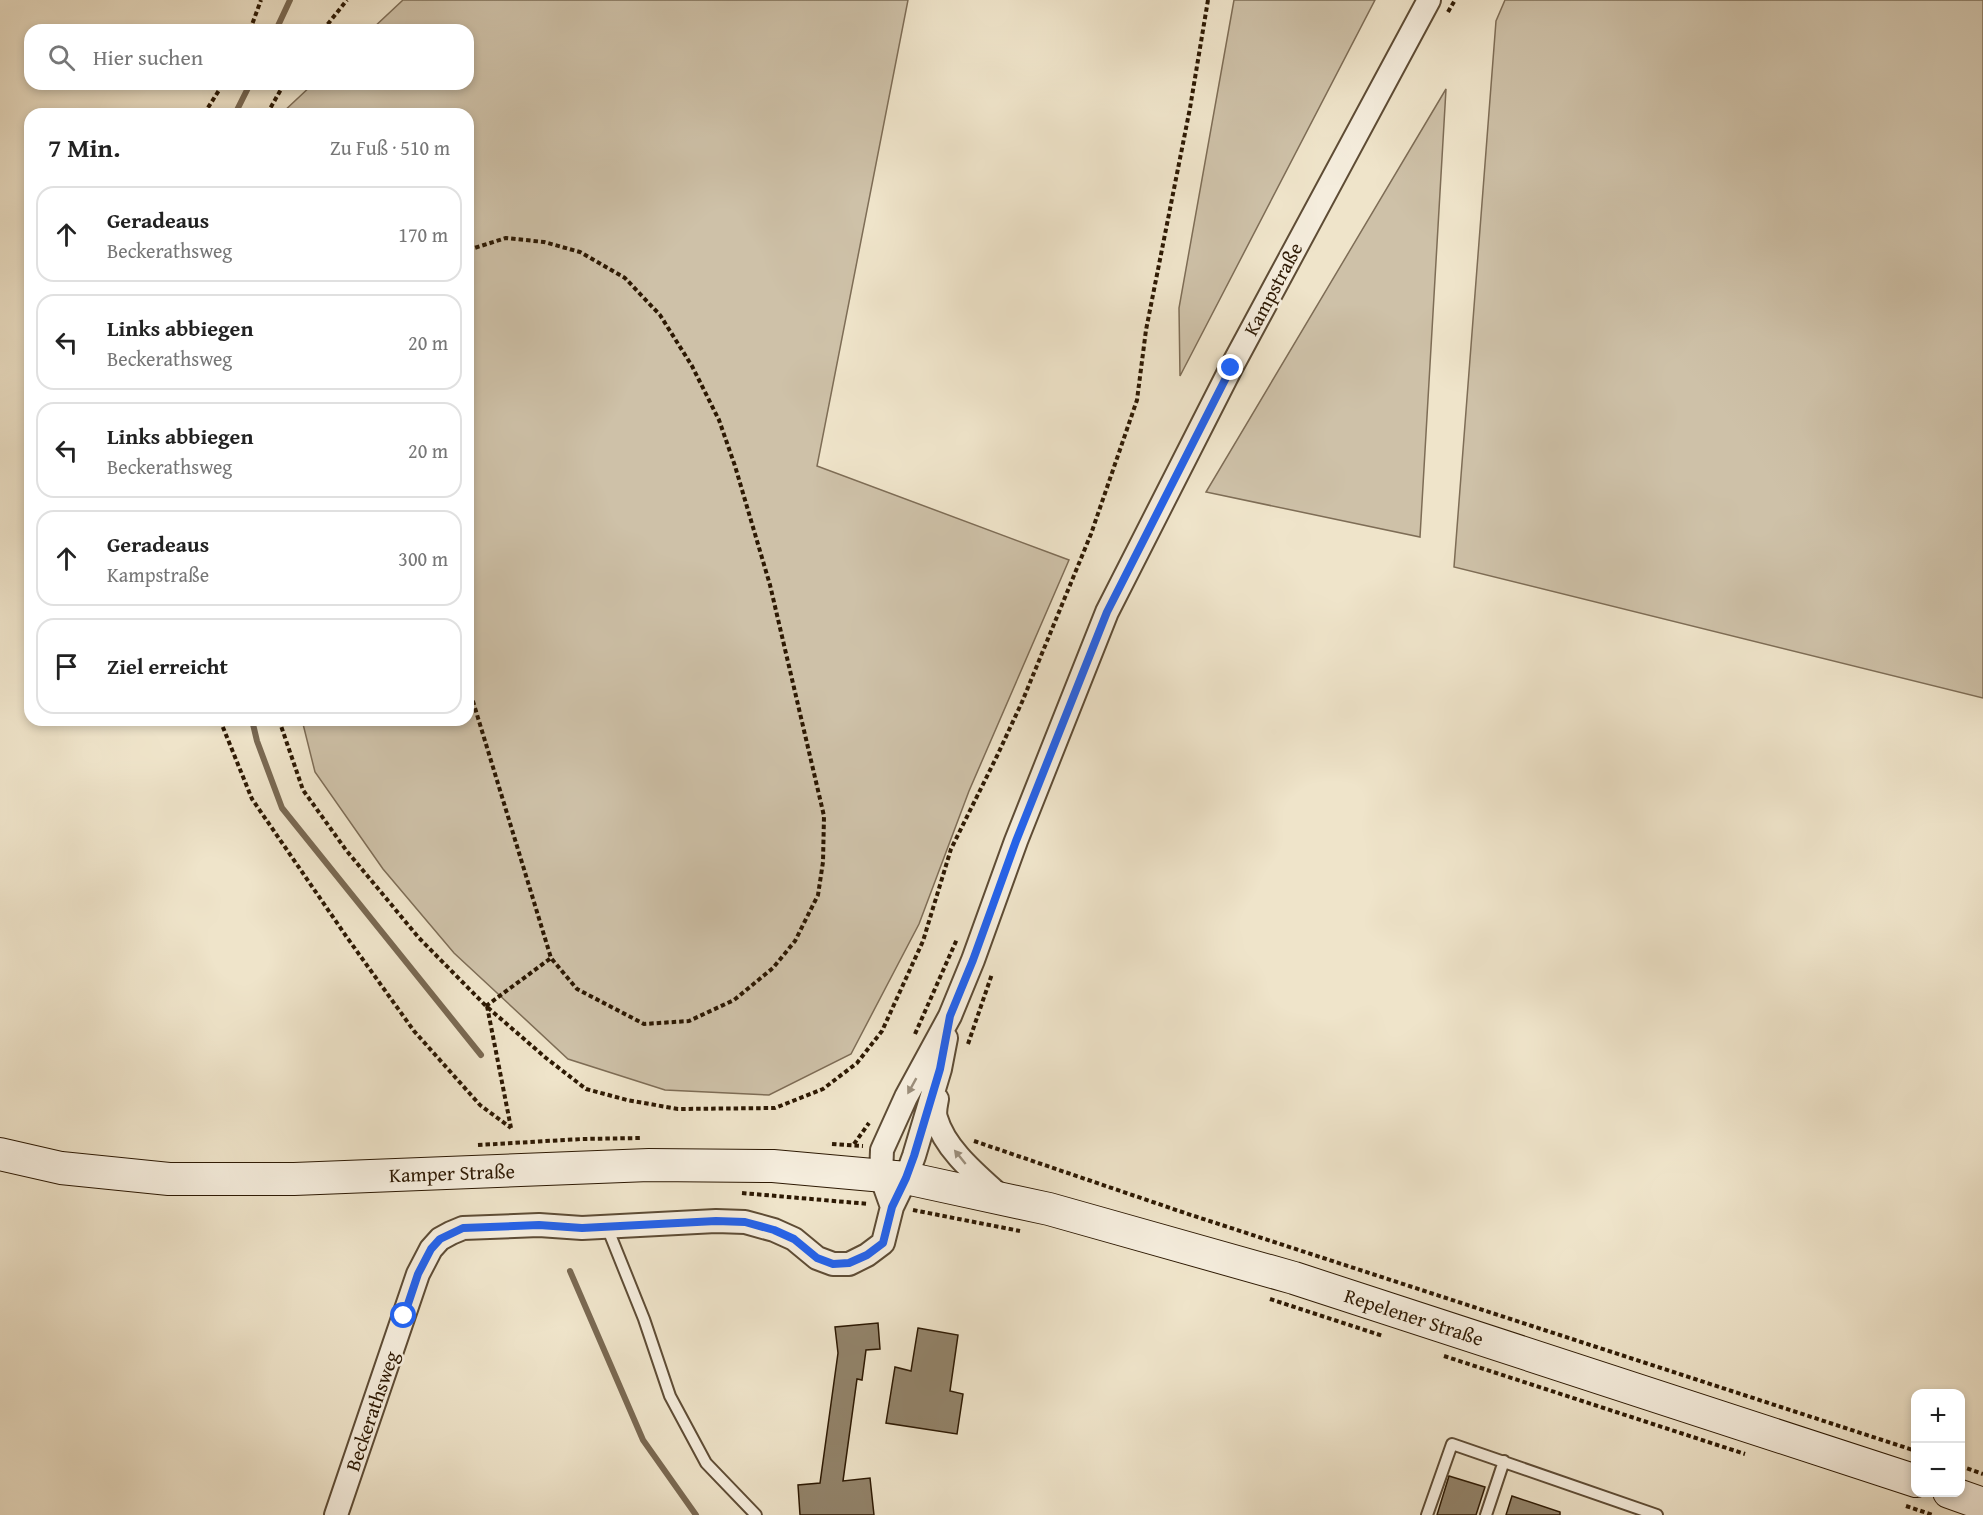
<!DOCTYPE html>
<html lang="de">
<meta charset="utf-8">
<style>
body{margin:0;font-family:"Gentium Book Plus",serif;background:#f6f6f6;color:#222}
.controls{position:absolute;right:18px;bottom:18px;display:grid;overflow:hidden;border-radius:12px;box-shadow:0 3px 9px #0003}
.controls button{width:54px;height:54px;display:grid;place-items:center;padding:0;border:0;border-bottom:2px solid #e0e0e0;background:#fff;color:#222;font:30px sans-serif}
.stop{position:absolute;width:18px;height:18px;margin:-14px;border:4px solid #2563eb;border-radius:50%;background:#fff}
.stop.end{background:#2563eb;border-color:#fff;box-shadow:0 2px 6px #0008}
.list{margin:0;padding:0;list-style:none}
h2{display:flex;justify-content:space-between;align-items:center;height:78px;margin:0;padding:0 24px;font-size:26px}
h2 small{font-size:20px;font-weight:400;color:#767676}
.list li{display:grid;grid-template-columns:39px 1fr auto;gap:18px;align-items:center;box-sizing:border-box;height:96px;margin:0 12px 12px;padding:0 12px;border:2px solid #e0e0e0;border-radius:18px}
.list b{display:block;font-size:22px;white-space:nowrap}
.list p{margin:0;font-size:20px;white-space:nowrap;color:#767676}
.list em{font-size:20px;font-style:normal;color:#767676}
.icon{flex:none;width:33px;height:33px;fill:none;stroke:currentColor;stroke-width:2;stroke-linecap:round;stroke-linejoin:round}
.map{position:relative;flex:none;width:1983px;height:1515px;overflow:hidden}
.search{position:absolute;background:#fff;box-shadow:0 3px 9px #0003;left:24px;top:24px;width:450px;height:66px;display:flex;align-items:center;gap:15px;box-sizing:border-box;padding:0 21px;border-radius:18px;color:#767676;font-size:22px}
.panel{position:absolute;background:#fff;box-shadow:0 3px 9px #0003;left:24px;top:108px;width:450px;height:618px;border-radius:18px}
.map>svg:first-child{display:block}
.green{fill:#cec1a8;stroke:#7e6d56;stroke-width:1.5}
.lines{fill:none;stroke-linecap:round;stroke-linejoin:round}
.stream{stroke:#7a6952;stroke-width:6}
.building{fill:#92836a;stroke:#2d1903;stroke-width:1.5}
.lane-casing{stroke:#5e4c35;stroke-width:14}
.street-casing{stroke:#5e4c35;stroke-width:26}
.secondary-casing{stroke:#2d1903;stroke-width:34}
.path{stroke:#2d1903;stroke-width:4;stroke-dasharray:4.5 3;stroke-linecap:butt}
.lane{stroke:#f5eddd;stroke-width:10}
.street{stroke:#f5eddd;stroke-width:22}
.secondary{stroke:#f5eddd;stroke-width:32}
.oneway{fill:#9b8e7b}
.route{stroke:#2563eb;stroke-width:8}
.labels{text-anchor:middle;stroke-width:5;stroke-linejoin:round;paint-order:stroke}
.street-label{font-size:20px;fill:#2d1903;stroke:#f5eddd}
</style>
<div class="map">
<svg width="1983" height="1515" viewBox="0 0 1983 1515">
<rect width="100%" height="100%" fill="#efe4ca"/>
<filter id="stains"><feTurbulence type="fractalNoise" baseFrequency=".00333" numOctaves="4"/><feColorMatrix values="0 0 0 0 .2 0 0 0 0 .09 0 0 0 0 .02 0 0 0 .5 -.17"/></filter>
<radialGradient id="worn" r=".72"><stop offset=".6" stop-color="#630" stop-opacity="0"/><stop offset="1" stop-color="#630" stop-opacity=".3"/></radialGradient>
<path class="green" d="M403 0H908L817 466 1069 560 969 791 919 924 851 1054 769 1095 665 1090 568 1059 454 953 383 869 315 772 302 720H468V114H281L313 84H468V30H371Z
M1234 0H1375L1180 376 1179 308Z
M1505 0H1983V698L1454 567 1496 21Z
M1446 89 1420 537 1206 492Z"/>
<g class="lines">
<path class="stream" d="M276 30 290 0
M235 114 250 84
M252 720 257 741 282 808 481 1055
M570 1271 643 1440 696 1515"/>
</g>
<path class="building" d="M878 1323 880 1349 866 1350 862 1380 857 1379 843 1481 870 1478 874 1515H800L798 1485 820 1483 838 1353 835 1327Z
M918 1328 958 1335 950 1391 963 1394 957 1434 886 1423 895 1367 911 1371Z
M1449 1476 1485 1487 1476 1515H1437Z
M1512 1496 1560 1512V1515H1506Z"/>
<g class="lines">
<defs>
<path id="lane" d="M607 1227 644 1319 670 1396 706 1463 756 1515
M1427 1515 1452 1444 1657 1515
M1486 1515 1504 1461"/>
<path id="street" d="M937 1099C936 1105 934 1112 936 1118 945 1150 978 1176 1002 1198
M892 1207 881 1176 882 1150 906 1097 950 1016 973 960 1016 841 1107 612 1231 368 1429 0
M336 1515 418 1274 431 1249 440 1239 451 1233 463 1228 539 1225 582 1228 716 1221 745 1222 774 1230 794 1239 817 1258 833 1264H849L867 1255 883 1243 892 1207 906 1178 914 1156 940 1069 946 1038"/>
<path id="secondary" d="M0 1154 61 1168 169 1179H294L649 1165 773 1166 906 1178 1049 1209 1294 1278 1916 1481
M1949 1492 1983 1504"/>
</defs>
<use href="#lane" class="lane-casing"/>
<use href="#street" class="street-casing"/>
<use href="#secondary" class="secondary-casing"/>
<path class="path" d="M1448 12 1455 0
M250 30 261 0
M323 30 347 0
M204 114 223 84
M267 114 284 84
M468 250 506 238 544 242 580 252 625 278 660 315 692 366 719 420 735 466 770 585 824 816 823 862 818 895 795 941 773 968 734 1000 689 1021 644 1024 577 989 551 958 468 685
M220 720 252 799 346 936 414 1031 480 1105 511 1128
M279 720 303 790 346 850 419 938 486 1006 546 1058 586 1089 627 1100 678 1109 775 1108 823 1089 857 1063 882 1031 923 941 951 849 997 756 1022 702 1091 534 1137 400 1146 330 1190 108 1208 0
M486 1006 551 958
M487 1006 511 1128
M915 1034 957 939
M968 1044 992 974
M974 1141 1185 1213 1916 1451
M832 1144 863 1146
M854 1144 869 1123
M478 1145 582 1139 642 1138
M742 1193 869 1204
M913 1210 1020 1231
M1270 1299 1383 1336
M1444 1356 1745 1454
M1960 1466 1983 1474
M1906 1506 1933 1515"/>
<use href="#lane" class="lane"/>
<use href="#street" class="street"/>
<use href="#secondary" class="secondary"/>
</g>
<defs><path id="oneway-solid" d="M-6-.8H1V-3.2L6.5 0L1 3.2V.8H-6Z" transform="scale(1.5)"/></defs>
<g class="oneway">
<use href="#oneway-solid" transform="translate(912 1086) rotate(119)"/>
<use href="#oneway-solid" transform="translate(960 1157) rotate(-129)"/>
</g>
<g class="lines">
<path class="route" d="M404 1316 418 1274 431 1249 440 1239 463 1228 539 1225 582 1228 716 1221 745 1222 774 1230 794 1239 817 1258 833 1264 849 1263 867 1255 883 1243 892 1207 906 1178 914 1156 940 1069 950 1016 973 960 1016 841 1107 612 1231 368"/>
</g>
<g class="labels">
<g class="street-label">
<text transform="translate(1273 289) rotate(-62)" y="7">Kampstraße</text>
<text transform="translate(452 1173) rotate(-2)" y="7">Kamper Straße</text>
<text transform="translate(1414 1317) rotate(18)" y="7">Repelener Straße</text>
<text transform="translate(372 1411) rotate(-71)" y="7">Beckerathsweg</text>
</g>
</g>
<rect width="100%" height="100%" filter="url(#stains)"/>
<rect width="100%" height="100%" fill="url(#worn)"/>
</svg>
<div class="controls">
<button>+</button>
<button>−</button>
</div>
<div class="stop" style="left:404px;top:1316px"></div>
<div class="stop end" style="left:1231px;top:368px"></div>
<div class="search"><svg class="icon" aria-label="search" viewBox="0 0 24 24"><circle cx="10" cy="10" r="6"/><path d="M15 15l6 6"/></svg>Hier suchen</div>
<section class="panel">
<h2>7 Min.<small>Zu Fuß · 510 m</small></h2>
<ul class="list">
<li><svg class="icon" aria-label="ahead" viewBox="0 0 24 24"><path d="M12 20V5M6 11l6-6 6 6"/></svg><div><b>Geradeaus</b><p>Beckerathsweg</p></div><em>170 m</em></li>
<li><svg class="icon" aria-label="left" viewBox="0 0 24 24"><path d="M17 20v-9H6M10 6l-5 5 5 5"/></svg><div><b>Links abbiegen</b><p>Beckerathsweg</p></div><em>20 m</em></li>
<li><svg class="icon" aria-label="left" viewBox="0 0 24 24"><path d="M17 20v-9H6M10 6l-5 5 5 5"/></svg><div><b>Links abbiegen</b><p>Beckerathsweg</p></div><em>20 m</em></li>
<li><svg class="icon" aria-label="ahead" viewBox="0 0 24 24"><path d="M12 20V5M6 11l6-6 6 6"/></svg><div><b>Geradeaus</b><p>Kampstraße</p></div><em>300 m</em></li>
<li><svg class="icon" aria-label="arrive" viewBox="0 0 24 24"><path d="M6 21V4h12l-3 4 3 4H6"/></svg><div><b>Ziel erreicht</b></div></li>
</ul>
</section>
</div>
